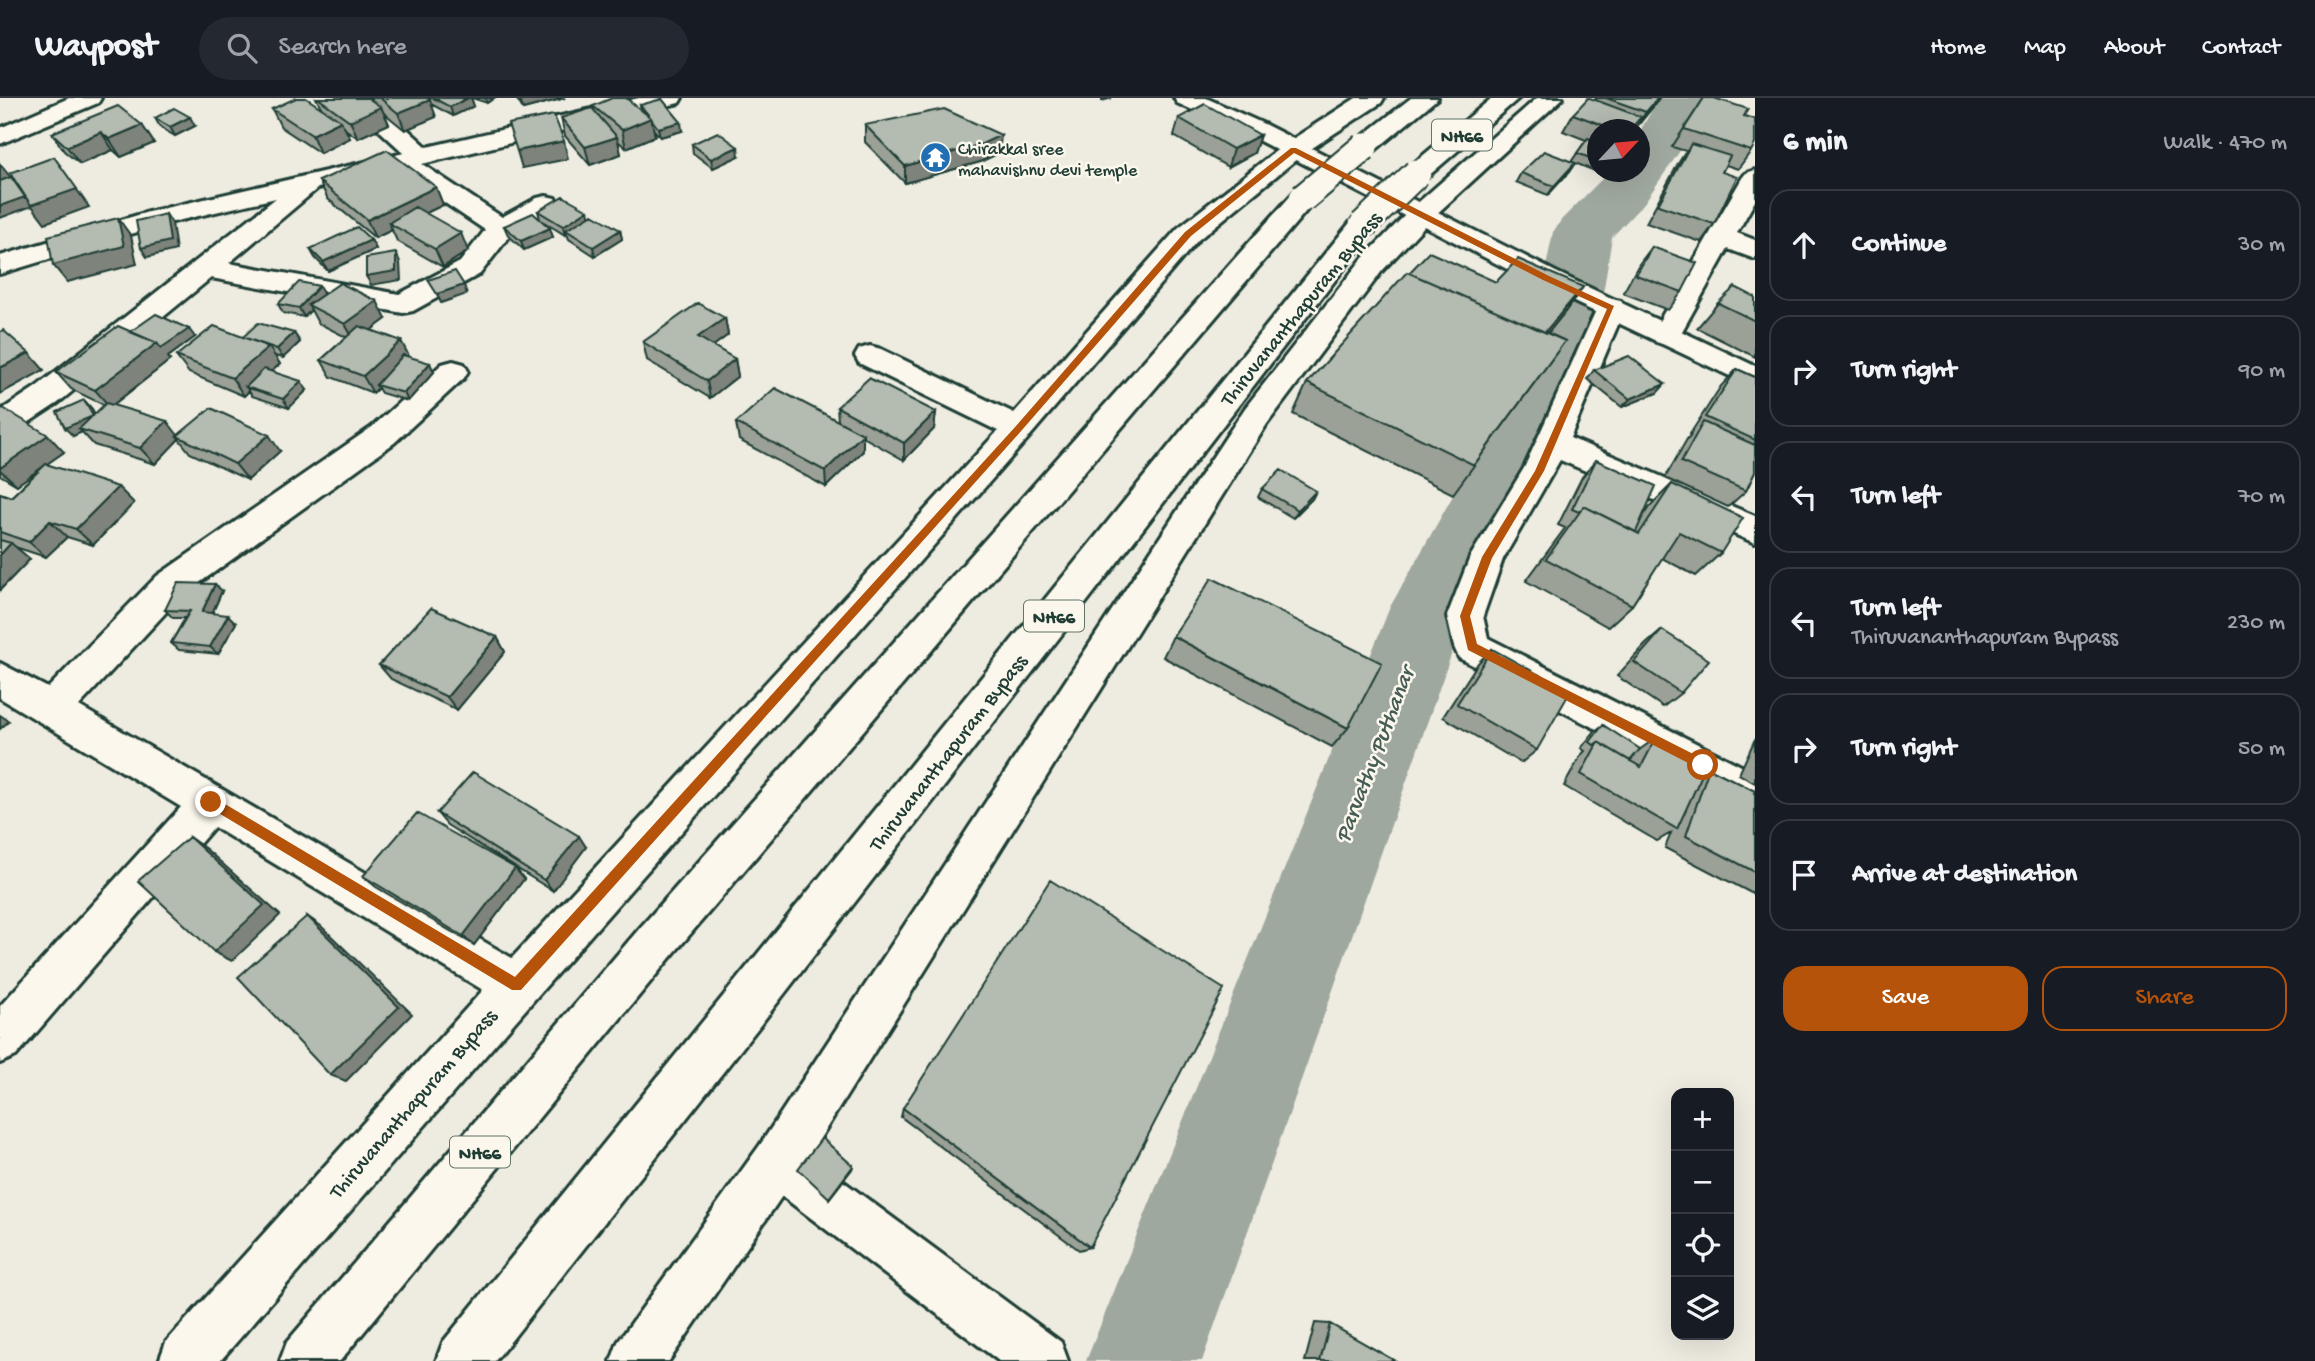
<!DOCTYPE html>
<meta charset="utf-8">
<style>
body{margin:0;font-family:"Gochi Hand",sans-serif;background:#242831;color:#f1f3f6}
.controls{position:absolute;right:21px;bottom:21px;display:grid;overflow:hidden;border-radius:14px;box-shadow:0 7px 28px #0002}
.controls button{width:63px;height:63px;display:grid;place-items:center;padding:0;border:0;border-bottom:2px solid #363941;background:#171b24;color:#f1f3f6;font:35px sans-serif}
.compass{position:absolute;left:1587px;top:21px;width:63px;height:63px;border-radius:50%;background:#171b24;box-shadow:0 7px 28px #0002;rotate:64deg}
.stop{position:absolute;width:21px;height:21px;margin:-16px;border:5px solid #b45309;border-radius:50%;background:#fff}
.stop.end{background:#b45309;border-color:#fff;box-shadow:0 2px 7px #0008}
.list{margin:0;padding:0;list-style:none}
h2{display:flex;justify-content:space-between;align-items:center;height:91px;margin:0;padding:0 28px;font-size:30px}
h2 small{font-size:23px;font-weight:400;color:#9ea1a6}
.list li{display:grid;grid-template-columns:46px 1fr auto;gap:21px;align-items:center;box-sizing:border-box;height:112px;margin:0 14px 14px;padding:0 14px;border:2px solid #363941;border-radius:21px}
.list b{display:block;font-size:26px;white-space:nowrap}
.list p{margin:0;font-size:23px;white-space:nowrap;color:#9ea1a6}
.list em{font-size:23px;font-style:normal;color:#9ea1a6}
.actions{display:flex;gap:14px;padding:21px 28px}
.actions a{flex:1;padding:16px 0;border:2px solid #b45309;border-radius:21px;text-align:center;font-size:24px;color:#b45309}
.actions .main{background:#b45309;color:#fff}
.icon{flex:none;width:38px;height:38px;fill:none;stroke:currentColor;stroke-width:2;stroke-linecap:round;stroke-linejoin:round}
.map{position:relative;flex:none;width:1755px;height:1263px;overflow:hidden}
header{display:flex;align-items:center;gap:42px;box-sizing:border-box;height:98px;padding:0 35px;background:#171b24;border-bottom:2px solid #363941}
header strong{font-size:33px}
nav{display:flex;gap:38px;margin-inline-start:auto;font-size:24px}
.search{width:490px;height:63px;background:#242831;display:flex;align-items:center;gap:18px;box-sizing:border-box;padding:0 24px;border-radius:38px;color:#9ea1a6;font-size:26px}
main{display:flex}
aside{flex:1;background:#171b24}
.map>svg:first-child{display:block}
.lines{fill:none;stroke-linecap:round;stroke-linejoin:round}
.river{fill:#9fa89f;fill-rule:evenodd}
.minor-casing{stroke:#1f3d34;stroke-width:6}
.major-casing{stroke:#1f3d34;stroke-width:6}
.highway-casing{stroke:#1f3d34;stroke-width:6}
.minor{fill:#fbf7ec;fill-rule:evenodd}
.major{fill:#fbf7ec;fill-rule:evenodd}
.highway{fill:#fbf7ec;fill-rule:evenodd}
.highway-bridge-casing{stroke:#1f3d34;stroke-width:31;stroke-linecap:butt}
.highway-bridge{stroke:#fbf7ec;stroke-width:27}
.wall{fill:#9ba197;stroke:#1f3d34;stroke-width:2}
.shaded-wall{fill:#7e837b;stroke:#1f3d34;stroke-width:2}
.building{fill:#b4bbb0;stroke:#1f3d34;stroke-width:2}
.route{fill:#b45309}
.labels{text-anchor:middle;stroke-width:5;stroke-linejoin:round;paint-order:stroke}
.far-poi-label{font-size:18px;fill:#1f3d34;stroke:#fbf7ec;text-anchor:start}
.shield{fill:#fbf7ec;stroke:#61756b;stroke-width:2}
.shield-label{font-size:19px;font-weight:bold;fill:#1f3d34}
.street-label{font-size:21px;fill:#1f3d34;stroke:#fbf7ec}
.water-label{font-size:23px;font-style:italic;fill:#455d54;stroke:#fbf7ec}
</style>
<header>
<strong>Waypost</strong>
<div class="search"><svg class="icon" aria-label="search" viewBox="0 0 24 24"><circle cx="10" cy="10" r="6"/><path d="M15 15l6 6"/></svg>Search here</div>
<nav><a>Home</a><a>Map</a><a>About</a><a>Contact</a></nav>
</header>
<main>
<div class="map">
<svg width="1755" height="1263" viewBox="0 0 1755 1263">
<rect width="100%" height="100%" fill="#eeece1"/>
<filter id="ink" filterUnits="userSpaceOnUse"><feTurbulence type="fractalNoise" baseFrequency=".0143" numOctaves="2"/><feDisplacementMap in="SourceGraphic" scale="14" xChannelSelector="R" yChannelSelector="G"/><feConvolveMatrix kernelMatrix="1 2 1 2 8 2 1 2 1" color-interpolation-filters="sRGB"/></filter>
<g filter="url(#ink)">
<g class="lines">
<path class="river" d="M1659 0H1711L1693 34 1644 105 1612 139 1597 234 1570 311 1468 509 1202 1263H1086L1390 509 1502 311 1533 234 1553 134 1562 121 1609 74H1640V33Z"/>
<defs>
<path id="minor" d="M69 0H101L98 5 0 46V30Z
M639 0H682L679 5 422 66 502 119 537 100 546 98 555 100 559 106 555 112 511 136 480 176 413 213 403 215 211 180 58 305 11 336 0 339V313L36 289 276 100 164 126 0 176V158L148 114 404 55 356 11 353 6 360 0 374 1 427 49ZM396 72 485 132 460 164 399 196 229 165 318 90Z
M1356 0H1384L1381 5 1303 56 1198 142 1030 338 533 903 220 1263H159L166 1244 483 892 214 729 16 958 0 965V908L181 709 0 600V565L48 590 157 478 372 329 442 266 453 263 464 266 468 273 464 280 394 345 181 498 79 608 512 860 998 333 859 265 855 258 859 251 870 248 881 251 1014 315 1178 130 1285 46Z
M1537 0H1563L1431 121 1382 173 1267 326 809 1058 1061 1244 1068 1263H999L782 1098 669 1263H611L618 1244 760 1047 1245 310 1362 161 1413 109Z
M1755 72V103L1737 135 1755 142V161L1728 151 1676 244 1666 247 1656 244 1651 237 1742 80 1746 75Z
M1611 201 1621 203 1625 210 1570 340 1755 418V445L1560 362 1503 461 1483 518 1488 540 1755 675V713L1459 560 1454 549 1447 518 1470 459 1524 370 1597 210 1601 203Z"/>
<path id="major" d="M1174 0H1206L1264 26 1556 174 1755 268V290L1536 186 1246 36 1177 5Z"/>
<path id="highway" d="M1411 0H1438L1373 54 1364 57 1355 54 1351 49 1355 44Z
M1492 0H1519L1426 80 1417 83 1408 80 1404 75 1408 70Z
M1303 92 1312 94 1316 100 1312 106 669 861 340 1263H280L287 1244 639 831 1294 94Z
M1363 119 1373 121 1376 127 1373 133 761 926 495 1263H436L443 1244 1353 121Z"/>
</defs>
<use href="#minor" class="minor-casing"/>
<use href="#major" class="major-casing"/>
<use href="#highway" class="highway-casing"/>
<use href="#minor" class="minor"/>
<use href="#major" class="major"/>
<use href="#highway" class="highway"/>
<defs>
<path id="highway-bridge" d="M1303 100 1364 49
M1363 127 1417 75"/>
</defs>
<use href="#highway-bridge" class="highway-bridge-casing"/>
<use href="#highway-bridge" class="highway-bridge"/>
</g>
<path class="wall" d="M316 0H368L372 2 371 0H471L474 8 453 18 431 6 436 19 405 32 384 15 389 26 358 40 345 31 350 40 320 55 281 29 272 11 321 9Z
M472 0H494L487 5Z
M516 0H565L523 11Z
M1596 0H1659L1653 9 1634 32H1598V74H1614L1610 79 1575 65 1569 74 1548 97 1516 84 1521 75 1571 64 1586 42 1563 33 1573 16 1595 2Z
M1704 0 1744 18 1751 53 1738 71 1726 67 1722 74 1714 126 1701 144 1646 125 1679 64 1686 53 1672 49Z
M640 7 682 33 660 39 653 31 655 38 626 50 618 43 621 56 590 67 565 38 561 20 594 12 593 8 641 12Z
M155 20 195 28 175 38 160 29Z
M1179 20 1260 37 1254 55 1228 69 1174 38Z
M142 27 154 45 121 59 113 52 80 66 64 53 52 35Z
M865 27 999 55 980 64 905 85 865 44Z
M692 46 739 58 713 70 693 55Z
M319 83 436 89 443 107 426 115 468 153 443 169 397 143 392 132 375 140 328 101Z
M538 113 590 118 620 132 622 141 595 158 569 141 567 136 565 137 544 124 553 139 524 152 508 137 504 128 540 121Z
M371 142 376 151 328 173 315 160 310 151Z
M1652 149 1682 194 1668 212 1623 195 1639 166Z
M1496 184 1583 189 1565 214 1548 235 1565 243 1453 396 1293 316 1307 285Z
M319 188 324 196 386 221 371 232 401 243 409 259 434 274 408 303 381 295 378 290 373 295 331 279 321 262 346 239 318 225 311 212 304 219 283 215 278 206Z
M1755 199V259L1697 230 1718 205Z
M725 220 728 237 713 248 735 261 738 278 710 300 647 262 643 244Z
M130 234 195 239 168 259 170 262 113 307 178 337 280 353 248 382 190 355 179 341 155 366 94 347 82 334 73 338 84 302 92 311 95 316 104 307 71 291 56 274Z
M294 235 300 244 283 260 275 258 280 266 271 274 307 292 289 310 252 298 249 293 244 298 189 275 176 258 243 239Z
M1737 271 1755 279V374L1746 393 1728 409 1665 380 1687 341 1691 337 1690 336 1721 288Z
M1594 272 1665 286 1657 295 1622 309 1587 281Z
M837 309 936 314 934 331 904 362 863 339V353L826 389 739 342 736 325 838 323Z
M0 312 64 354 46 366 134 405 93 447 67 439 46 459 15 449 30 461 0 492V395L11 399 43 368 17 387 0 377Z
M1596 362 1642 420 1649 409 1672 386 1721 455 1696 478 1662 460 1632 507 1608 529 1526 483 1565 430 1558 427 1582 379Z
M1262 391 1316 393 1312 401 1293 420 1258 399Z
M222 493 212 516 236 525 218 556 179 552 171 545 185 520H173L165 512Z
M1662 532 1681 595 1663 609 1617 578 1645 547Z
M1173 538 1348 630 1332 649 1163 559Z
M497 539 505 554 457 612 391 581 379 567Z
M1492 551 1537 652 1521 665 1443 619 1478 565Z
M1603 627 1639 652 1656 640 1704 674 1709 670 1755 693V797L1665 750 1671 735 1657 743 1564 688 1581 657 1585 653 1581 650 1595 633Z
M1755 641V685L1739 676Z
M437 715 586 749 553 793 447 727Z
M515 770 524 781 474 847 376 789 363 778Z
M903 1010 1090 1149 1079 1152 901 1019Z
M1315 1225 1330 1226 1395 1263H1305Z"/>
<path class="shaded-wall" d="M468 0H471L474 8 453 18 450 9Z
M485 0H494L487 5Z
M529 0H565L523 11 520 2Z
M1102 0H1112L1102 3Z
M1658 0H1659L1653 9 1634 32 1646 14Z
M430 2 436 19 405 32 398 15Z
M381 9 389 26 358 40 350 23Z
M190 19 195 28 175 38 170 29Z
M651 20 655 38 626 50 622 32Z
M341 23 350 40 320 55 312 37Z
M681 24 682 33 660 39 658 30Z
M142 27 154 45 121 59 109 41Z
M101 34 113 52 80 66 67 49Z
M1001 37 999 55 980 64 905 85V68Z
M1260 37 1254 55 1228 69 1233 51Z
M617 39 621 56 590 67 585 49Z
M564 43 568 61 522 70 517 53Z
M738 49 739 58 713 70 711 61Z
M54 59 89 109 45 125 32 108 0 120V108L18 88Z
M1575 65 1569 74 1548 97 1554 88Z
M0 66 11 80 0 84Z
M436 89 443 107 396 129 389 125 392 132 375 140 367 122Z
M588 112 590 121 566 132 567 136 565 137 563 128Z
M166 116 172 125 176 152 147 159 141 150Z
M118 120 131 138 137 166 67 184 53 167Z
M550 130 553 139 524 152 521 143Z
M620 132 622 141 595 158 593 149Z
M461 135 468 153 443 169 435 151Z
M371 142 376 151 328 173 323 164Z
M396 155 400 164 401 182 371 187 366 178Z
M464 187 467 196 441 205 437 196Z
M319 188 324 197 308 207 311 212 304 219 299 210Z
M1583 189 1565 214 1525 262 1542 237Z
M377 203 386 221 355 244 345 226Z
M725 220 728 237 701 257 698 239Z
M189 231 195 239 168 259 170 262 110 309 95 292 157 245Z
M294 235 300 244 283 260 277 251Z
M401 243 410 260 376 287 378 290 373 295 363 278Z
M269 249 280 266 251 291 246 289 249 293 244 298 232 280Z
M29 255 44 272 0 296V270Z
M735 261 738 278 710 300 707 283Z
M430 265 434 274 408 303 404 295Z
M301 283 307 292 289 310 283 301Z
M1665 286 1657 295 1622 309 1630 301Z
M84 302 92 311 100 327 79 331 82 334 73 338 65 330Z
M936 314 934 331 904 362V345Z
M167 323 180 340 177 338 179 341 155 366 140 350Z
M863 336V353L826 389 825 373Z
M48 337 64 354 17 387 0 372V370Z
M269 337 280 353 248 382 235 366Z
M118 389 134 405 93 447 76 431Z
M1316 393 1312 401 1293 420 1298 412Z
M50 423 67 439 46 459 29 444Z
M11 445 30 461 0 492V457Z
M215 486 222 493 209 522 202 514Z
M228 517 236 525 218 556 210 549Z
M497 539 505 554 457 612 447 599Z
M0 617 9 623 0 631Z
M579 738 586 749 553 793 544 782Z
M189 739 206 751 280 817 232 863 214 854Z
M515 770 524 781 474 847 463 838Z
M307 818 321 828 412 916 346 983 330 977Z
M853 1068V1070L829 1101V1100Z"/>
<path class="building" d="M296 0H306L341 23 312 37 272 11Z
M318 0H368L381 9 350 23Z
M380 0H427L430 2 398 15Z
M433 0H468L450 9Z
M612 0H626L651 20 622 32 593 8Z
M1588 0H1590L1641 19 1630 32H1616L1573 16Z
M1606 0H1658L1646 14Z
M1704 0H1714L1748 11 1744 18 1755 21V46L1751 53 1684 31Z
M662 1 681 24 658 30 652 22 651 20 640 7Z
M1205 6 1260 37 1233 51 1179 20Z
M118 8 142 27 109 41 101 34 67 49 52 35Z
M174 10 190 19 170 29 155 20Z
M592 10 617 39 585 49 561 20Z
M944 11 1001 37 982 46 905 68 865 27Z
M554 17 564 43 517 53 508 26Z
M718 34 738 49 711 61 692 46Z
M1588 40 1598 44V63L1577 55Z
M1691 46 1730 58 1722 74 1737 79 1714 126 1658 107Z
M387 52 436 89 367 122 319 83Z
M1544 53 1575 65 1554 88 1521 75Z
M54 59 77 91 31 107 10 75Z
M11 79 25 99 0 108V83Z
M563 98 588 112 563 128 538 113Z
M415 109 461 135 435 151 389 125Z
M533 115 550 130 521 143 504 128Z
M166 116 170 143 141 150 136 123Z
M593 116 620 132 593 149 566 132Z
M118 120 124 148 53 167 48 138Z
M357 129 371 142 323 164 310 151Z
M1652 149 1697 165 1682 194 1636 177Z
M1429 154 1496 184 1518 161 1583 189 1545 234 1409 175Z
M396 155V173L366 178V160Z
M455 173 464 187 437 196 428 182Z
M1407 174 1565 243 1474 367 1307 285Z
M299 184 319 188 299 210 278 206Z
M340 185 377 203 345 226 308 207Z
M1735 189 1755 199V223L1718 205Z
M698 205 725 220 698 239 735 261 707 283 643 244Z
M156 216 189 231 161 250 157 245 130 234Z
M258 225 294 235 277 251 243 239Z
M118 228 157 245 95 292 56 274Z
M214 228 269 249 232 280 176 258Z
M359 228 401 243 363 278 321 262Z
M3 232 29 255 0 270V234Z
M403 257 430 265 404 295 376 287Z
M1629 258 1665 286 1630 301 1594 272Z
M264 271 301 283 283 301 246 289Z
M1737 271 1755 279V342L1705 319Z
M869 280 936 314 904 345 837 309Z
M775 290 863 336 825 373 736 325Z
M84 302 93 318 65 330 57 314Z
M106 305 167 323 140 350 79 331Z
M3 310 48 337 0 370V312Z
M211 310 269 337 235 366 177 338Z
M1703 324 1755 347V374L1746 393 1681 364Z
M1596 362 1656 388 1636 434 1584 408 1579 414 1572 411Z
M46 366 118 389 76 431 50 423 29 444 0 434V395L11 399Z
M1281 372 1316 393 1298 412 1262 391Z
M1672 386 1743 420 1721 455 1679 434 1632 507 1546 461 1584 408 1639 436Z
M0 442 11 445 0 457Z
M1212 480 1382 565 1348 630 1173 538Z
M178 485 215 486 202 514 228 517 210 549 171 545 190 513 165 512Z
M431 510 497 539 447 599 379 567Z
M1662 532 1709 562 1681 595 1634 564Z
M1492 551 1570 594 1537 652 1457 606Z
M1603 627 1640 651 1630 663 1598 644 1594 647 1590 644Z
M1656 640 1706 668 1677 731 1581 676 1598 644 1641 669Z
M1709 670 1755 693V774L1686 738Z
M473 674 579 738 544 782 437 715Z
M417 715 515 770 463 838 363 778Z
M189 739 264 807 214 854 138 783Z
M1050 782 1224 891 1090 1149 903 1010Z
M307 818 399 909 330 977 238 879Z
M822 1040 853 1068 829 1100 798 1071Z
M1330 1226 1395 1263H1320Z"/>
</g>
<path class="route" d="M1291 50H1296L1549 178 1614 208 1544 373 1492 460 1470 518 1477 546 1707 663V670H1698L1468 552 1460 518 1482 459 1535 373 1607 211 1543 182 1294 55 1191 138 1022 332 521 892H512L207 708V700H215L515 879 1016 328 1185 134Z"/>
<defs>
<symbol id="temple-disc" viewBox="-11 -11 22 22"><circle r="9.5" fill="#1f6fb2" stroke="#fbf7ec"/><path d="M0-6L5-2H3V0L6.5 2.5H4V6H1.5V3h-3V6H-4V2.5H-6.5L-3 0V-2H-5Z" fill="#fff"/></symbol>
</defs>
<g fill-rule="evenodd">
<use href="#temple-disc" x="918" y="42" width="35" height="35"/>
</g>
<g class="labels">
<g class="far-poi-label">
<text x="958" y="56">Chirakkal sree<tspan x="958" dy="21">mahavishnu devi temple</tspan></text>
</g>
<g class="shield">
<rect x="1432" y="21.5" width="60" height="31" rx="5"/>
<rect x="1024" y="502.5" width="60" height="31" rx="5"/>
<rect x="450" y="1038.5" width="60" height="31" rx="5"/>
</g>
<g class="shield-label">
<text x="1462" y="44">NH66</text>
<text x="1054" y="525">NH66</text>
<text x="480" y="1061">NH66</text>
</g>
<g class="street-label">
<text transform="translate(1300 210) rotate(-51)" y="7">Thiruvananthapuram Bypass</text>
<text transform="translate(947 654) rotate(-52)" y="7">Thiruvananthapuram Bypass</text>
<text transform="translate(412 1005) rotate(-49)" y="7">Thiruvananthapuram Bypass</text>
</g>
<g class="water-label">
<text transform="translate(1373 656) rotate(-69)" y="8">Parvathy Puthanar</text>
</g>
</g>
</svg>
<div class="controls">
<button>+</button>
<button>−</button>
<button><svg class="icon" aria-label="locate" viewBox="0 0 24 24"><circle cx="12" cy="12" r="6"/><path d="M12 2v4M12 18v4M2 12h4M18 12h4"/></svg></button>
<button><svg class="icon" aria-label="layers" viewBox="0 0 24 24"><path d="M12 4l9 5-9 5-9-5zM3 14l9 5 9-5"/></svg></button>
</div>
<svg class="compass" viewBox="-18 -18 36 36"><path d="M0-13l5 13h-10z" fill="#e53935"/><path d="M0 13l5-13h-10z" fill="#9ea1a6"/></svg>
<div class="stop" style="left:1703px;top:667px"></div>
<div class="stop end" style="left:211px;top:704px"></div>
</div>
<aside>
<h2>6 min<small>Walk · 470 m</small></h2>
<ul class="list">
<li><svg class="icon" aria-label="ahead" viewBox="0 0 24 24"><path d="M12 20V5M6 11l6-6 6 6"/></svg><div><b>Continue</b></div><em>30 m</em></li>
<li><svg class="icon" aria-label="right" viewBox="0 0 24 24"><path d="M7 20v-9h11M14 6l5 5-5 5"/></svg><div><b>Turn right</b></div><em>90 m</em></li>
<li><svg class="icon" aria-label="left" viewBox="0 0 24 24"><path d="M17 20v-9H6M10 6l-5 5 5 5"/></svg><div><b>Turn left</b></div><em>70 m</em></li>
<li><svg class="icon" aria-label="left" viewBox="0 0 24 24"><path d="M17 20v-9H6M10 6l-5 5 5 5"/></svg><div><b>Turn left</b><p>Thiruvananthapuram Bypass</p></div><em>230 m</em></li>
<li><svg class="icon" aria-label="right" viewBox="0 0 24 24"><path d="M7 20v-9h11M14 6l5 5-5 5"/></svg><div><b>Turn right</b></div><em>50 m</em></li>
<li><svg class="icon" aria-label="arrive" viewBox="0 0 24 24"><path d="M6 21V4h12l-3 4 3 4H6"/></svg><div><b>Arrive at destination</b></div></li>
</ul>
<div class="actions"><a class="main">Save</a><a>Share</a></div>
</aside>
</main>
